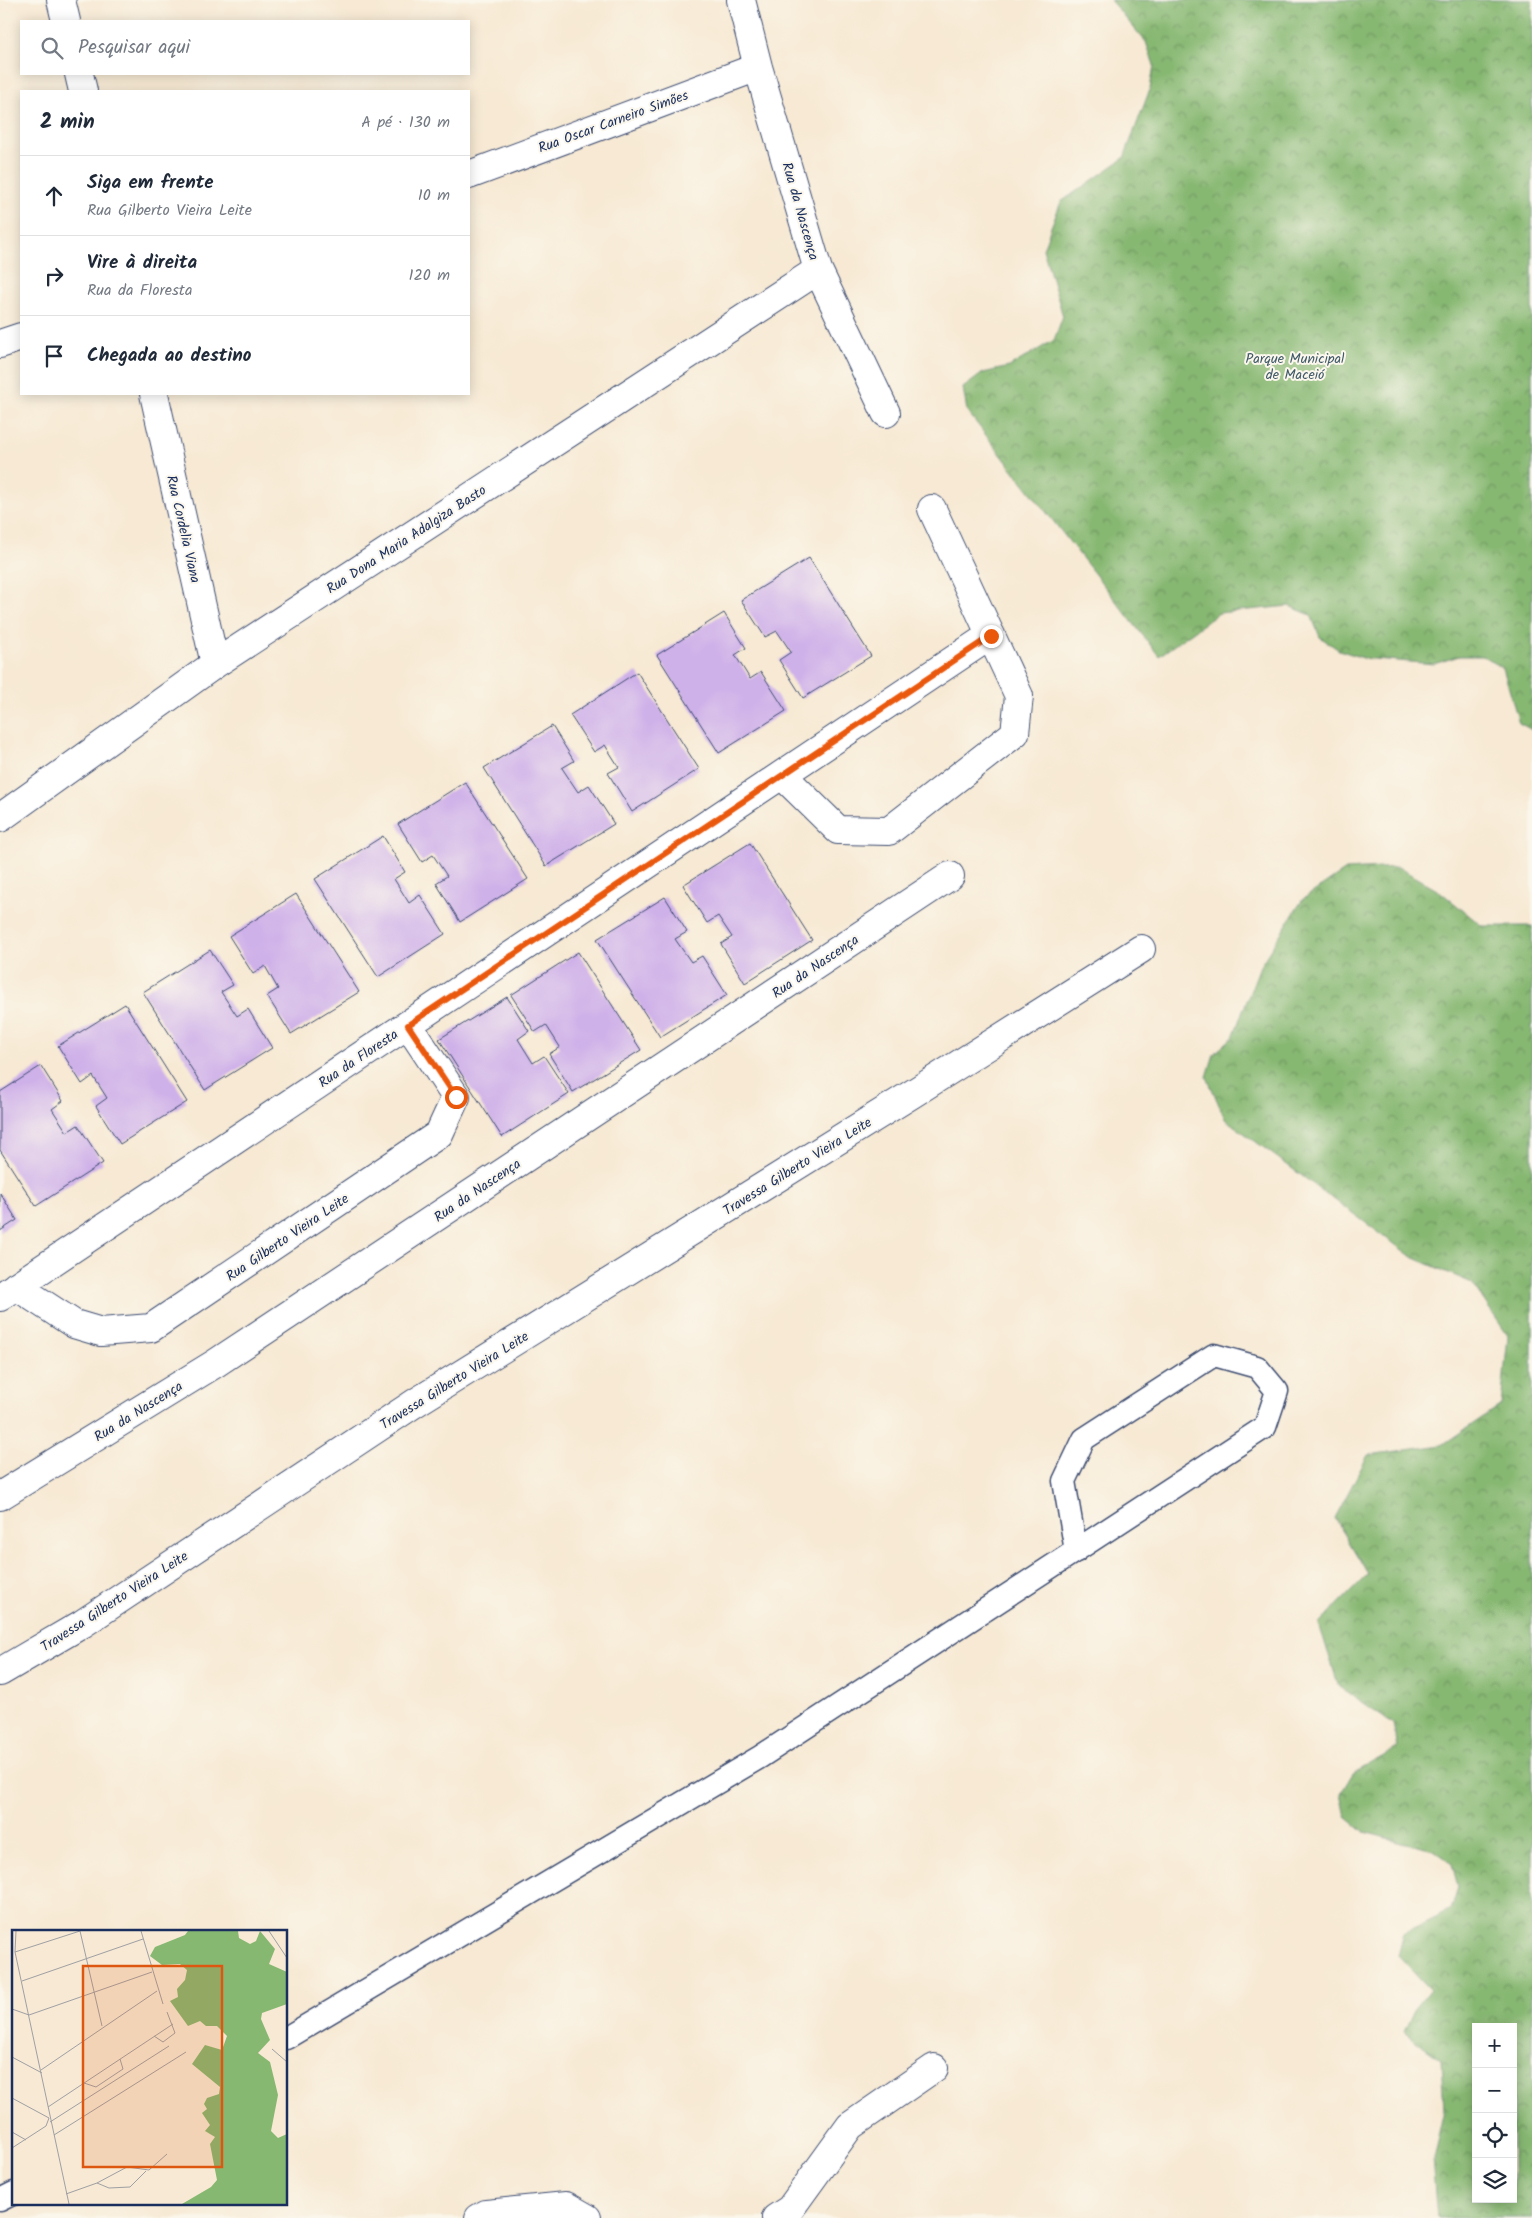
<!DOCTYPE html>
<html lang="pt">
<meta charset="utf-8">
<style>
body{margin:0;font-family:Kalam,sans-serif;background:#f2f2f3;color:#1f2937}
.controls{position:absolute;right:15px;bottom:15px;display:grid;overflow:hidden;border-radius:0px;box-shadow:0 2px 12px #0003}
.controls button{width:45px;height:45px;display:grid;place-items:center;padding:0;border:0;border-bottom:1px solid #e0e1e3;background:#fff;color:#1f2937;font:25px sans-serif}
.stop{position:absolute;width:15px;height:15px;margin:-11px;border:4px solid #ea580c;border-radius:50%;background:#fff}
.stop.end{background:#ea580c;border-color:#fff;box-shadow:0 1px 5px #0008}
.list{margin:0;padding:0;list-style:none}
h2{display:flex;justify-content:space-between;align-items:center;height:65px;margin:0;padding:0 20px;font-size:21px}
h2 small{font-size:16px;font-weight:400;color:#747a83}
.list li{display:grid;grid-template-columns:32px 1fr auto;gap:15px;align-items:center;box-sizing:border-box;height:80px;padding:0 20px;border-top:1px solid #e0e1e3}
.list b{display:block;font-size:19px;white-space:nowrap}
.list p{margin:0;font-size:16px;white-space:nowrap;color:#747a83}
.list em{font-size:16px;font-style:normal;color:#747a83}
.icon{flex:none;width:28px;height:28px;fill:none;stroke:currentColor;stroke-width:2;stroke-linecap:round;stroke-linejoin:round}
.map{position:relative;flex:none;width:1532px;height:2218px;overflow:hidden}
.search{position:absolute;background:#fff;box-shadow:0 2px 12px #0003;left:20px;top:20px;width:450px;height:55px;display:flex;align-items:center;gap:12px;box-sizing:border-box;padding:0 18px;border-radius:0px;color:#747a83;font-size:19px}
.panel{position:absolute;background:#fff;box-shadow:0 2px 12px #0003;left:20px;top:90px;width:450px;height:305px;border-radius:0px}
.map>svg:first-child{display:block}
.forest{fill:url(#forest-crowns);stroke:#517468;fill-rule:evenodd}
.building{fill:#cfb1e9}
.lines{fill:none;stroke-linecap:round;stroke-linejoin:round}
.lane-casing{stroke:#3c4b70;stroke-width:25}
.street-casing{stroke:#3c4b70;stroke-width:30}
.lane{stroke:#fff;stroke-width:22}
.street{stroke:#fff;stroke-width:28}
.route{stroke:#ea580c;stroke-width:6}
.labels{text-anchor:middle;stroke-width:4;stroke-linejoin:round;paint-order:stroke}
.street-label{font-size:14px;fill:#1b2f5e;stroke:#fbf7ec}
.park-label{font-size:14px;fill:#3f5968;stroke:#fbf7ec}
.inset-road{fill:none;stroke:#9f9fa4;stroke-width:1}
.view{fill:#de5710;fill-opacity:0.15;stroke:#de5710;stroke-width:2.5}
.inset-edge{fill:none;stroke:#1b2f5e;stroke-width:2.5}
</style>
<div class="map">
<svg width="1532" height="2218" viewBox="0 0 1532 2218">
<defs>
<pattern id="forest-crowns" width="20" height="18" patternUnits="userSpaceOnUse" patternTransform="scale(1.25)"><rect width="20" height="18" fill="#87b872"/><path d="M2 6a3 3 0 1 1 6 0M12 15a3 3 0 1 1 6 0" fill="none" stroke="#6e9661"/></pattern>
</defs>
<rect width="100%" height="100%" fill="#fbf7ec"/>
<filter id="ink" filterUnits="userSpaceOnUse"><feTurbulence type="fractalNoise" baseFrequency=".02" numOctaves="2"/><feDisplacementMap in="SourceGraphic" scale="10" xChannelSelector="R" yChannelSelector="G"/><feConvolveMatrix kernelMatrix="1 2 1 2 8 2 1 2 1" color-interpolation-filters="sRGB"/></filter>
<filter id="wash" filterUnits="userSpaceOnUse"><feTurbulence type="fractalNoise" baseFrequency=".0096" numOctaves="4" result="noise"/><feDisplacementMap in="SourceGraphic" scale="20" xChannelSelector="R" yChannelSelector="G"/><feGaussianBlur stdDeviation="1.12" result="paint"/><feColorMatrix in="noise" values="0 0 0 0 0 0 0 0 0 0 0 0 0 0 0 0 0 1.4 0 .05"/><feComposite in="paint" operator="in"/></filter>
<g filter="url(#wash)">
<rect width="100%" height="100%" fill="#f7e9d3"/>
<path class="forest" d="M1110 0H1532V730L1519 723 1503 668 1483 656H1459L1434 664 1363 658 1339 650 1320 637 1311 615 1289 606 1219 613 1159 656 967 411 963 388 983 373 1009 367 1054 340 1063 316 1043 249 1051 227 1061 202 1124 158 1150 89 1154 65 1146 42Z
M1398 867 1442 893 1482 926H1532V2218H1438L1433 2158 1444 2110 1441 2060 1404 2032 1414 2010 1430 1990 1398 1956 1404 1933 1451 1910 1458 1887 1452 1864 1433 1850 1364 1832 1346 1817 1341 1793 1353 1773 1398 1748 1393 1724 1339 1687 1319 1624 1368 1574 1335 1518 1368 1455 1442 1445 1501 1405 1508 1336 1472 1283 1412 1257 1225 1119 1207 1077 1214 1054 1233 1037 1260 966 1303 899 1346 870ZM1476 2027H1513V2199H1476Z"/>
<g id="blocks">
<path class="building" d="M809 558 871 656 803 698 779 660 791 652 777 631 765 637 741 600Z
M724 613 746 648 735 655 750 679 761 672 786 711 719 753 657 655Z
M637 672 699 769 632 812 608 773 619 767 605 745 594 752 570 715Z
M552 726 574 761 562 768 578 792 589 785 614 824 546 866 484 768Z
M465 782 528 879 460 922 436 883 447 876 433 855 422 862 398 824Z
M383 836 405 872 394 879 409 903 420 895 445 934 378 977 315 879Z
M750 843 812 940 745 983 721 944 732 937 718 916 707 923 683 885Z
M296 894 359 992 291 1034 267 996 278 989 265 966 253 974 229 936Z
M665 897 687 932 675 939 691 962 702 956 727 995 660 1037 597 939Z
M210 950 233 985 221 992 237 1016 248 1009 272 1048 205 1090 143 992Z
M578 952 641 1050 573 1092 549 1054 560 1047 546 1025 535 1032 511 995Z
M507 997 529 1031 518 1039 533 1063 544 1056 569 1094 502 1137 439 1039Z
M125 1004 187 1102 120 1144 96 1106 107 1098 93 1076 82 1084 58 1046Z
M41 1066 63 1101 52 1109 67 1132 78 1125 103 1163 36 1206 0 1150V1092Z
M0 1193 17 1220 0 1231Z"/>
</g>
</g>
<g filter="url(#ink)">
<use href="#blocks" fill-opacity="0" stroke="#3c4b70" stroke-width="1"/>
<g class="lines">
<defs>
<path id="lane" d="M286 2038 760 1757 1265 1427 1277 1391 1257 1367 1214 1355 1084 1439 1064 1481 1076 1551
M0 2200 14 2193"/>
<path id="street" d="M61 0 66 21
M741 0 758 67 818 270 886 413
M79 74 83 91
M469 175 758 67
M0 344 21 337
M154 394 215 664
M782 775 838 830 889 831 1015 733 1019 696 932 509
M0 818 215 664 818 270
M16 1286 74 1324 101 1332 151 1328 439 1134 456 1097 408 1025
M0 1297 991 635
M0 1496 216 1363 950 876
M0 1672 82 1624 415 1403 912 1094 1141 949
M479 2218 486 2214 566 2206 587 2218
M776 2218 790 2209 850 2126 934 2068"/>
</defs>
<use href="#lane" class="lane-casing"/>
<use href="#street" class="street-casing"/>
<use href="#lane" class="lane"/>
<use href="#street" class="street"/>
</g>
</g>
<g class="lines" filter="url(#ink)">
<path class="route" d="M456 1097 408 1025 991 636"/>
</g>
<g class="labels">
<g class="street-label">
<text transform="translate(613 121) rotate(-20)" y="5">Rua Oscar Carneiro Simões</text>
<text transform="translate(801 211) rotate(74)" y="5">Rua da Nascença</text>
<text transform="translate(184 529) rotate(77)" y="5">Rua Cordelia Viana</text>
<text transform="translate(406 539) rotate(-33)" y="5">Rua Dona Maria Adalgiza Basto</text>
<text transform="translate(815 966) rotate(-34)" y="5">Rua da Nascença</text>
<text transform="translate(358 1058) rotate(-34)" y="5">Rua da Floresta</text>
<text transform="translate(797 1166) rotate(-32)" y="5">Travessa Gilberto Vieira Leite</text>
<text transform="translate(477 1190) rotate(-34)" y="5">Rua da Nascença</text>
<text transform="translate(287 1237) rotate(-34)" y="5">Rua Gilberto Vieira Leite</text>
<text transform="translate(454 1380) rotate(-32)" y="5">Travessa Gilberto Vieira Leite</text>
<text transform="translate(138 1411) rotate(-32)" y="5">Rua da Nascença</text>
<text transform="translate(114 1601) rotate(-33)" y="5">Travessa Gilberto Vieira Leite</text>
</g>
<g class="park-label">
<text x="1295" y="363">Parque Municipal<tspan x="1295" dy="16">de Maceió</tspan></text>
</g>
</g>
<g transform="translate(12 1930)">
<rect width="275" height="275" fill="#f7e9d3"/>
<path d="M176 1H226L227 8 238 14 244 11 248 1 263 19 257 34 275 42V74L250 83 249 89 258 110 246 123 258 132 266 165 259 201 266 208 275 204V274H170L199 257 205 250 198 214 203 207 193 201 198 195 190 183 195 179 192 174 195 168 207 164 208 157 180 134 193 115 210 120 215 106 205 96H194L188 91 176 96 158 71 166 67 165 59 173 50 175 40 168 34 150 35 138 26 143 17 173 5Z" fill="#87b872"/>
<path class="inset-road" d="M4 1 3 22 57 274M68 1 90 96M129 1 151 74M257 1 275 28M3 22 68 1M10 51 131 9M0 79 17 85 140 42M142 106 151 112 163 103 155 82M260 119 275 132M0 127 30 143M29 140 145 61M72 153 84 157 111 139 108 129M0 168 37 188M36 177 161 94M38 192 157 116M0 202 14 210M42 205 174 122M0 218 34 196 37 188M85 253 97 258 118 257 134 241M54 264 85 253 115 237 137 240 155 224"/>
<path class="view" d="M71 36H210V237H71Z"/>
<rect width="275" height="275" class="inset-edge"/>
</g>
</svg>
<div class="controls">
<button>+</button>
<button>−</button>
<button><svg class="icon" aria-label="locate" viewBox="0 0 24 24"><circle cx="12" cy="12" r="6"/><path d="M12 2v4M12 18v4M2 12h4M18 12h4"/></svg></button>
<button><svg class="icon" aria-label="layers" viewBox="0 0 24 24"><path d="M12 4l9 5-9 5-9-5zM3 14l9 5 9-5"/></svg></button>
</div>
<div class="stop" style="left:456px;top:1097px"></div>
<div class="stop end" style="left:991px;top:636px"></div>
<div class="search"><svg class="icon" aria-label="search" viewBox="0 0 24 24"><circle cx="10" cy="10" r="6"/><path d="M15 15l6 6"/></svg>Pesquisar aqui</div>
<section class="panel">
<h2>2 min<small>A pé · 130 m</small></h2>
<ul class="list">
<li><svg class="icon" aria-label="ahead" viewBox="0 0 24 24"><path d="M12 20V5M6 11l6-6 6 6"/></svg><div><b>Siga em frente</b><p>Rua Gilberto Vieira Leite</p></div><em>10 m</em></li>
<li><svg class="icon" aria-label="right" viewBox="0 0 24 24"><path d="M7 20v-9h11M14 6l5 5-5 5"/></svg><div><b>Vire à direita</b><p>Rua da Floresta</p></div><em>120 m</em></li>
<li><svg class="icon" aria-label="arrive" viewBox="0 0 24 24"><path d="M6 21V4h12l-3 4 3 4H6"/></svg><div><b>Chegada ao destino</b></div></li>
</ul>
</section>
</div>
